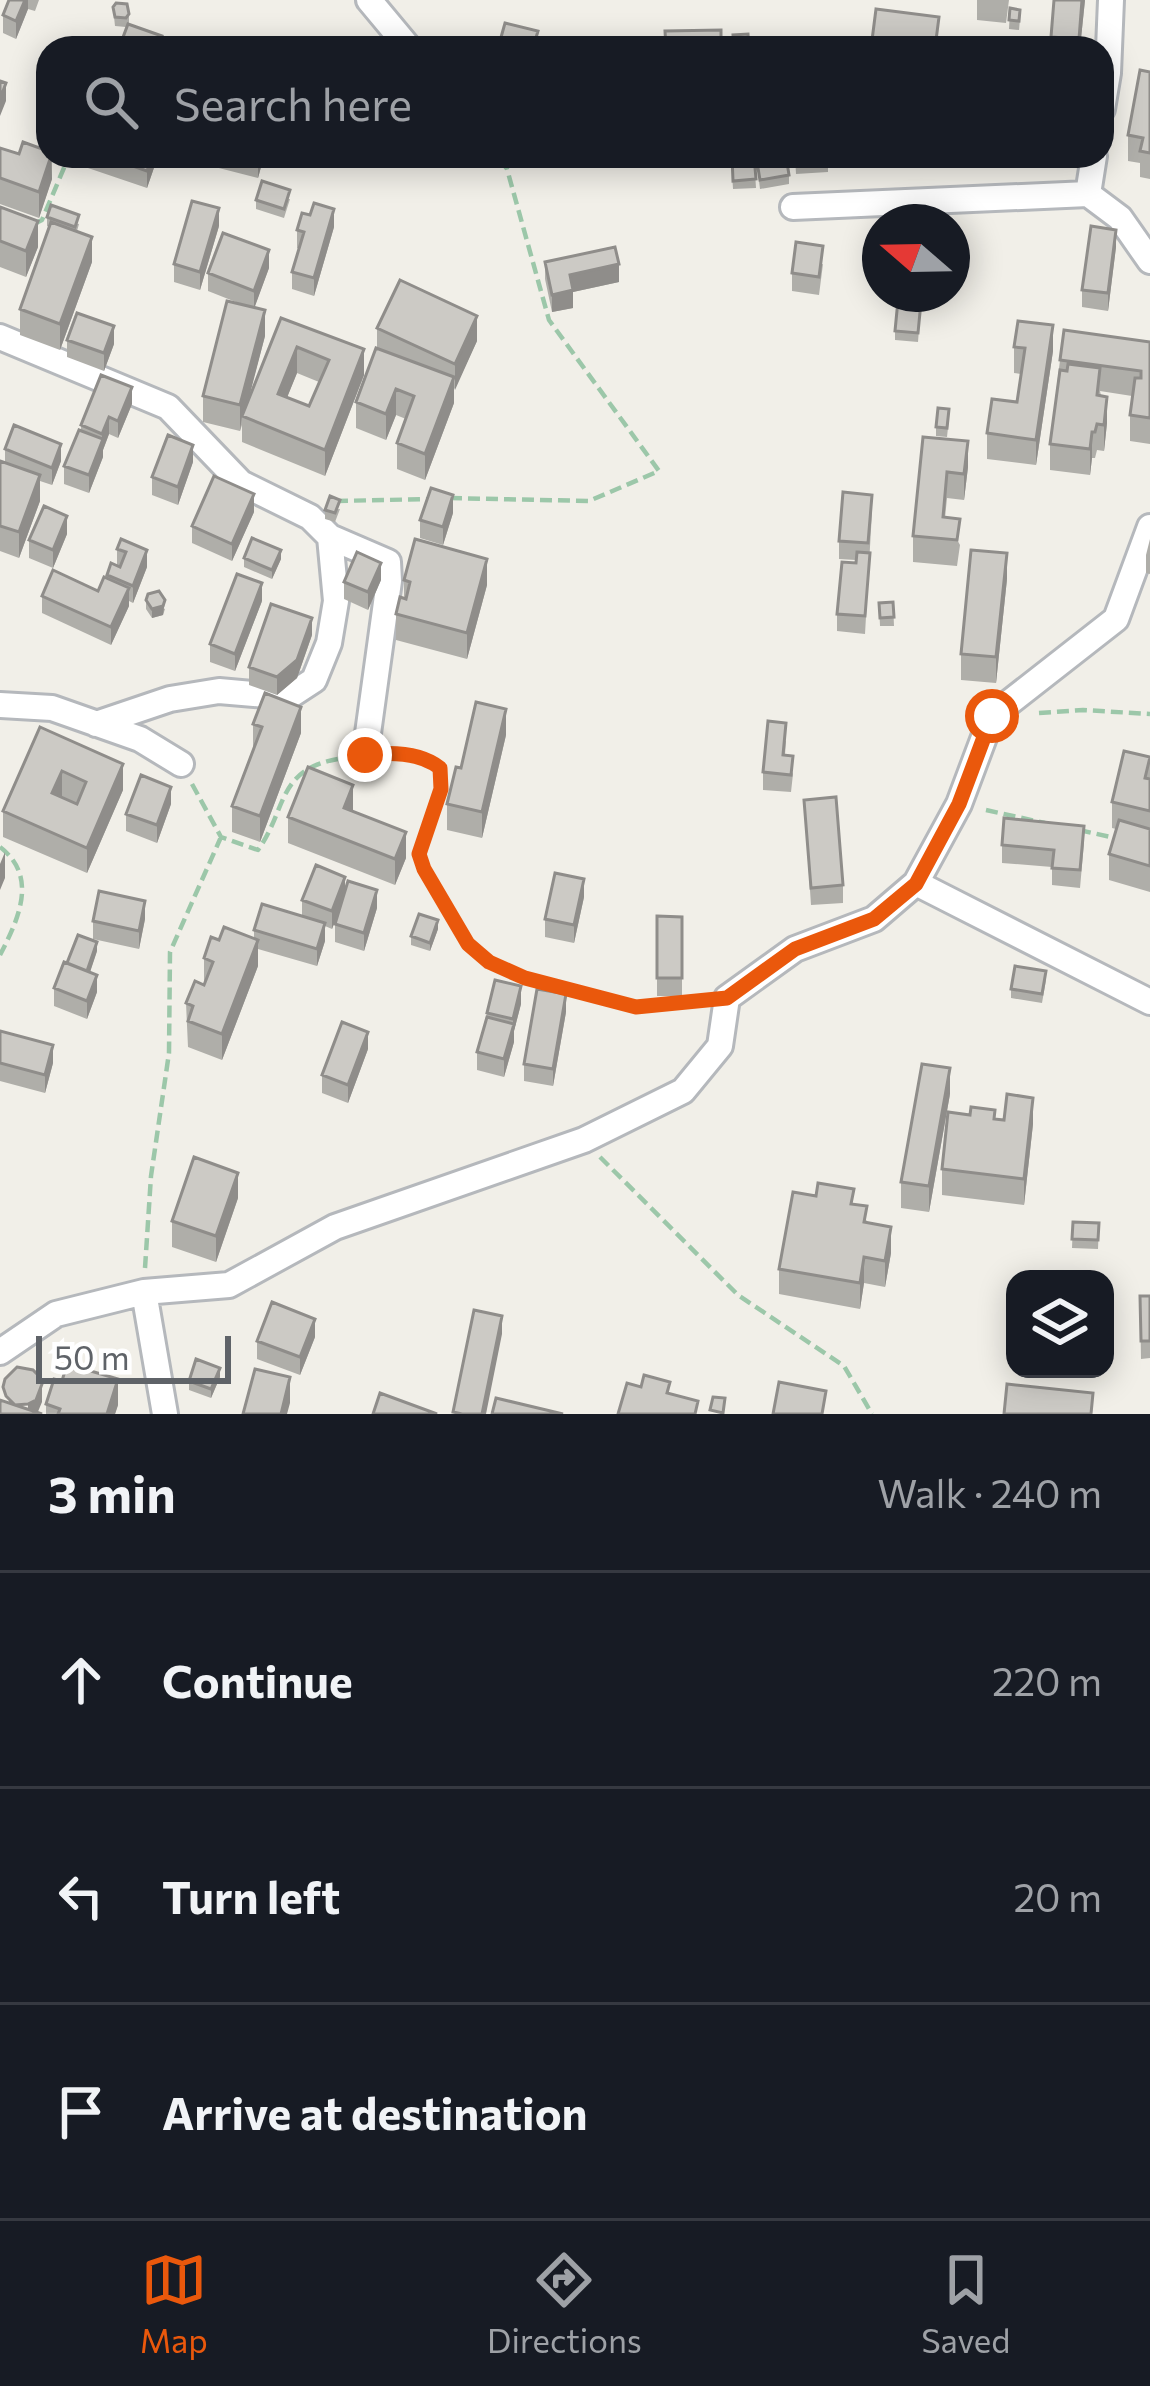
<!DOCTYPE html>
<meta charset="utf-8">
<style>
body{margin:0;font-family:Commissioner,sans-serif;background:#20242c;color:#f1f3f6}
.controls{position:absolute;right:36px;bottom:36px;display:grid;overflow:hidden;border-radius:24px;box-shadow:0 6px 30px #0003}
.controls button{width:108px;height:108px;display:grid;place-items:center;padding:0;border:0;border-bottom:3px solid #363941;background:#171b24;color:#f1f3f6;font:60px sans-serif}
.compass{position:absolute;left:862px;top:204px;width:108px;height:108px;border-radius:50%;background:#171b24;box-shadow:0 6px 30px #0003;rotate:290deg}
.scale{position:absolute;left:36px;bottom:30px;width:195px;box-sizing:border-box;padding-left:12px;border:6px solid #5f6368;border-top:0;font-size:33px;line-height:42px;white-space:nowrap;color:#5f6368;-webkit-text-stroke:9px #fff;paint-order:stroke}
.stop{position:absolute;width:36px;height:36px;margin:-27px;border:9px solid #ea580c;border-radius:50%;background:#fff}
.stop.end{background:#ea580c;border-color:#fff;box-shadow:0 3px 12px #0008}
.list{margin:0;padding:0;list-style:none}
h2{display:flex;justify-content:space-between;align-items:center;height:156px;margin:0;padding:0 48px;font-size:51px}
h2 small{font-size:39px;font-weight:400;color:#9ea1a6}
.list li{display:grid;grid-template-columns:78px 1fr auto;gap:36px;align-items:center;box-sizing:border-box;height:216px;padding:0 48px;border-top:3px solid #363941}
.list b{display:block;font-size:45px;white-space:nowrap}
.list em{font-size:39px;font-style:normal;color:#9ea1a6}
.icon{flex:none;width:66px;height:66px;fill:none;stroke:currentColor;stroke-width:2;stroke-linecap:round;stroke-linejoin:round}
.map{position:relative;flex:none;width:1150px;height:1414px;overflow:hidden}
.search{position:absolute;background:#171b24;box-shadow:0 6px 30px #0003;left:36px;right:36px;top:36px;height:132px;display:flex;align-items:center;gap:30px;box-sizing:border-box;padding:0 42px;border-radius:36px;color:#9ea1a6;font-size:45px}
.sheet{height:804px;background:#171b24}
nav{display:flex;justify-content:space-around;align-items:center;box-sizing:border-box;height:168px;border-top:3px solid #363941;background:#171b24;font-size:33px;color:#9ea1a6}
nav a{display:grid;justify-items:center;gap:6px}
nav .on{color:#ea580c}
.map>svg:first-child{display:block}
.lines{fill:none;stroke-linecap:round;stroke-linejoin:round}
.street-casing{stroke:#b5b8bc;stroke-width:30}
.path{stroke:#9cc7a9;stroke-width:4.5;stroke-dasharray:12 6;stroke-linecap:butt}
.street{stroke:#fff;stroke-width:24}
.wall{fill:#afaea9;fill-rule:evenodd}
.shaded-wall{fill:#8f8d8a}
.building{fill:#cccac5;stroke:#8f8d8a;stroke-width:3;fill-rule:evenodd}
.route{stroke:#ea580c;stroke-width:15}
</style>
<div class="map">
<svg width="1150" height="1414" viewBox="0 0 1150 1414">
<rect width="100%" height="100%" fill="#f1efe8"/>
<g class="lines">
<defs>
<path id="street" d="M369 0 409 48
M1102 109 1108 73 1111 0
M1088 194 1094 156
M793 207 1088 194 1120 218 1150 261
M0 337 168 407 241 483 310 517 330 537 388 562 389 581 365 755
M0 705 52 708 140 739 181 764
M96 724 170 699 219 691 288 697 314 680 329 643 336 601 330 537
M916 883 1150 1002
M144 1292 165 1414
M0 1352 56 1314 144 1292 229 1285 335 1227 584 1140 683 1091 720 1046 727 998 795 949 874 919 916 883 959 804 992 716 1116 619 1150 527"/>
</defs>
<use href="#street" class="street-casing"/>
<path class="path" d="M34 224 42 220 69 156
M450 498 589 501 659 471 549 320 507 169 497 156
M336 501 432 499
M1039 713 1083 710 1150 714
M391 754 427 758 439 768 441 789 419 853 424 869 468 944 489 962 525 978 636 1007 702 1000
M192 784 221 837 258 850C288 808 276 767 344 758
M986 810 1045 823
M1079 830 1115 838
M0 847C39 877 18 920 0 955
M600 1157 738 1295 844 1366 872 1414
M145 1268 151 1176 169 1053 170 952 221 837"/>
<use href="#street" class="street"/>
</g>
<path class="wall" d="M9 0H39L35 11 28 9 16 39 3 33V15Z
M977 0H1009L1006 23 977 20Z
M1085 0 1080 48H1051V37Z
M113 7 129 14V23L126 27 115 26Z
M1010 8 1020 19 1019 30 1009 29Z
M1150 72V179L1140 177V163L1128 161V135Z
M0 148 19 154 52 156V179L39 218 0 204Z
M85 156H157V159L147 188 85 167Z
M211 156H264L258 178 211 166Z
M731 156H754L756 188 733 189Z
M756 156 789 175V184L760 189Z
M795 156H828V172L796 174Z
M290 199 284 218 256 209V200Z
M0 207 38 247 26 277 0 267Z
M47 217 79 224 77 231 92 262 60 350 20 335V309L49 227 47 226Z
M219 226 200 290 174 282V264Z
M334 227 314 296 292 289V272L299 249 297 248V230Z
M1116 247 1108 311 1082 307V290Z
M545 262 619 282 573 292V308L552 312 545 279Z
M823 264 819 295 792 291V273Z
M269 268 254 308 265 336 248 399 281 318 364 375 325 476 242 442V425L240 431 203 422V396L246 306 208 291V273ZM297 373 319 382 309 406 287 397Z
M921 302 918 342 895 340V331Z
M377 328 477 341 454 390V403L425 480 397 469V443L406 419 396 415 386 440 356 428V402L377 348Z
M67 340 114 344 104 371 67 357Z
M1150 342V444L1130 441V415L1132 396 1100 391 1107 423 1104 451 1097 450 1095 458H1092L1090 475 1050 470V444L1060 360Z
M1014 347 1053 351 1036 465 987 459V433L1017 402 1021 374 1014 373Z
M132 404 118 438 109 434 103 450V457L89 493 64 484V466L81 430V425Z
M949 418 947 437 936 436V427Z
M923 437 968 467 964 500 947 498 945 518 960 545 957 566 913 562V536Z
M5 449 61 461 52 485 40 481V501L19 558 0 551V461L5 462Z
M193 462 178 505 152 495V477Z
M340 509 335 522 325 519V510Z
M254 512 232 561 192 543V526Z
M872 512 865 634 837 631V614L856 560 839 559V541Z
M453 513 443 545 420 538V520Z
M67 534 53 568 29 558V540Z
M121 539 147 567 133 603 129 601V606L111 645 42 613V596L98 591 107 575 117 565V549Z
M1150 539V574L1146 573V555Z
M244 558 281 559 272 579 244 567Z
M1007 579 996 683 961 680V654Z
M381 580 368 610 344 599V582Z
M404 580 487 585 467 659 396 640V614L404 598Z
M146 600 165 609 163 615 152 618 146 609Z
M262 601 235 671 210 662V644Z
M893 602 894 626H880L879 603Z
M312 635 297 678 277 695 249 685V667Z
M253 724 301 733 260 842 232 832V806L253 750Z
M40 727 123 790 87 873 3 837V811Z
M506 735 482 838 447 830V804L461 768Z
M786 740 785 755 793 774 791 792 763 790V772Z
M1150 757V892L1109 880V854L1116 829 1112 828V802Z
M804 800 843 885V903L811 905Z
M171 804 157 843 126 831V814Z
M352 812 406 858 395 885 288 843V817Z
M1084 843 1080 888 1052 885V867L1002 863V845Z
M345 889 377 908 364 951 335 942V924L338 914 332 929 325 926V941L317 966 258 949V966L222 1060 188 1047 186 1003 204 984V958L219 940 254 939V930L302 916V900Z
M584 897 574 943 545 937V919Z
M657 916 682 917V996H657Z
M145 919 139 949 93 939V921Z
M438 929 430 951 411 945V936Z
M97 951 90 972 97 992 87 1019 54 1006V988L67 963Z
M1046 980 1042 1003 1011 998V989Z
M521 1004 514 1031V1042L504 1077 477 1070V1052L487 1013Z
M566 1012 553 1086 524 1081V1064Z
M0 1031 53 1063 45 1093 0 1081Z
M368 1049 348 1103 322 1093V1075Z
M950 1094 929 1212 901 1208V1182Z
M995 1119 1033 1124 1024 1205 942 1195V1169Z
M238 1198 216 1262 172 1247V1221Z
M854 1204 891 1253 885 1287 864 1283 860 1309 779 1294V1269Z
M1073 1222 1099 1223 1098 1249 1072 1248Z
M1140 1296H1150V1358L1141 1359Z
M315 1337 300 1375 257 1359V1341Z
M220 1377 211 1398 189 1390V1381Z
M46 1404 118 1405 115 1414H46Z"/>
<path class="shaded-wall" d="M25 0H28V9L16 39V21Z
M1082 0H1085L1080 48H1079Z
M6 83V101L0 116V99Z
M51 156 52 179 39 218V192Z
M152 156H157V159L147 188V171Z
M258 156H264L258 178Z
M219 208V226L200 290V272Z
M334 209V227L314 296V278Z
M38 221V247L26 277V251Z
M1116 230V247L1108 311V293Z
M92 237V262L60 350V324Z
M269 250V268L254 309V291Z
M619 264V282L573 292V308L552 312V295L570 275Z
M265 310V336L244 417 242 416 240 431V405Z
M477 316V341L455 390V364Z
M1053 325V351L1036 465V440Z
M114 326V344L104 371V353Z
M297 347V373L278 420V394Z
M364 349V375L325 476V450Z
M454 377V403L425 480V454Z
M132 387V404L118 438V421Z
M396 389V415L386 440V414Z
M1107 397V423L1104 451V425Z
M109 417V434L103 450V457L89 493V475L102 441V434Z
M1092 432V458L1090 475V449Z
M968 441V467L964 500V474Z
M61 444V461L52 485V468Z
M193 445V462L178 505V487Z
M40 475V501L19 558V532Z
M254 494V512L232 561V544Z
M453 495V513L443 545V527Z
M67 516V534L53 568V550Z
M147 550V567L133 603V586Z
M281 550V559L272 579V570Z
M1007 553V579L996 683V657Z
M487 559V585L467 659V633Z
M381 563V580L368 610V592Z
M262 583V601L235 671V654Z
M129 588V606L111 645V627Z
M165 600 163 615 152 618V609Z
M312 618V635L297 678 277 695V677Z
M301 707V733L260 842V816Z
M506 709V735L482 838V812Z
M123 764V790L87 873V848Z
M62 771V797L52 793Z
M353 785V811L344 834V808Z
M171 787V804L157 843V825Z
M406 832V858L395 885V859Z
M5 852V878L0 890V864Z
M345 877V894L332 929V911Z
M584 879V897L574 943V925Z
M377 890V908L364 951V933Z
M145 901V919L139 949V931Z
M438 920V929L430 951V943Z
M325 923V941L317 966V949Z
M258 940V966L222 1060V1034Z
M97 942V951L86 984V975Z
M97 975V992L87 1019V1001Z
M521 986V1004L514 1031V1042L504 1077V1059L513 1029V1019Z
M566 994V1012L553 1086V1069Z
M368 1032V1049L348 1103V1085Z
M53 1045V1063L45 1093V1075Z
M950 1068V1094L929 1212V1186Z
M1033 1098V1124L1024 1205V1179Z
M238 1173V1198L216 1262V1236Z
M891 1227V1253L885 1287V1261Z
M864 1257V1283L860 1309V1283Z
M502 1316V1334L486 1414H482Z
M315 1319V1337L300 1375V1357Z
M220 1368V1377L211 1398V1389Z
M290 1377V1403L287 1414H281Z
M118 1379V1405L115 1414H107Z
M42 1384V1402L37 1414H28V1404Z"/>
<path class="building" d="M9 0H25L16 21 3 15Z
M1054 0H1082L1079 39 1051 37Z
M116 3 127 4 129 14 126 18 115 17 113 7Z
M1010 8 1020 10 1019 21 1009 20Z
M876 9 939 17 935 48H871Z
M505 23 538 31 533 48H498Z
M128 24 162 36 158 48H119Z
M721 30V48H666L665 31Z
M748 34 749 48H734L733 35Z
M1140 70 1150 72V153L1140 151 1143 138 1128 135Z
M0 81 6 83 0 99Z
M23 142 48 151V156H51L39 192 0 178V148L19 154Z
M105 156H152L147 171Z
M732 156H754L756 179 733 181Z
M756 156H786L789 175 760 180Z
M262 181 290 190 284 209 256 200Z
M192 201 219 208 200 272 174 264Z
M314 203 334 209 314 278 292 272 304 232 297 230 302 213 310 215Z
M51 205 79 215 75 227 47 217Z
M0 207 38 221 26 251 0 241Z
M51 222 92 237 60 324 20 309Z
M1091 226 1116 230 1108 293 1082 290Z
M223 233 269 250 254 291 208 273Z
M796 242 823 246 819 277 792 273Z
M615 247 619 264 570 275 573 290 552 295 545 262Z
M400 280 477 316 455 364 377 328Z
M898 300 921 302 918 333 895 331Z
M227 301 265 310 240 405 203 396Z
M77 313 114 326 104 353 67 340Z
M281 318 364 349 325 450 242 416ZM297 347 329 360 309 406 278 394Z
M1018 321 1053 325 1036 440 987 433 992 399 1017 402 1025 348 1014 347Z
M1064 330 1150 342V418L1130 415 1135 378H1141V371L1060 360Z
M376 348 454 377 425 454 397 443 414 396 396 389 386 414 356 402Z
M1068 364 1100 368 1097 395 1107 397 1104 425 1097 424 1095 432H1092L1090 449 1050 444 1060 370 1067 371Z
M101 375 132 387 118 421 109 417 102 434 81 425Z
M938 408 949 409 947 428 936 427Z
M14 425 61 444 52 468 5 449Z
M79 430 103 439 89 475 64 466Z
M168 435 193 445 178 487 152 477Z
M923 437 968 441 964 474 947 472 943 517 960 519 957 540 913 536Z
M0 461 40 475 19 532 0 526Z
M214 476 254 494 232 544 192 526Z
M431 488 453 495 443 527 420 520Z
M843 492 872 495 868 543 839 541Z
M330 496 340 500 335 513 325 510Z
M44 506 67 516 53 550 29 540Z
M252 538 281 550 272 570 244 558Z
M121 539 147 550 133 586 107 575 111 563 120 567 126 552 117 549Z
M415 539 487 559 467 633 396 614 400 597 406 599 410 582 404 580Z
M971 550 1007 553 996 657 961 654Z
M357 552 381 563 368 592 344 582Z
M857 552 870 553 865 616 837 614 842 562 856 563Z
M53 570 98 591 104 577 129 588 111 627 42 596Z
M237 574 262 583 235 654 210 644Z
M159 591 165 600 163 606 152 609 146 600 148 594Z
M893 602 894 617 880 618 879 603Z
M271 604 312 618 297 660 277 677 249 667Z
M265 693 301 707 260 816 232 806 262 727 253 724Z
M476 702 506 709 482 812 447 804 456 767 461 768Z
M768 721 786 723 783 755 793 756 791 775 763 772Z
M40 727 123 764 87 848 3 811ZM62 771 86 782 77 804 52 793Z
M1124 751 1150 757 1145 778 1150 779V811L1112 802Z
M308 767 353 785 344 808 406 832 395 859 288 817Z
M141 775 171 787 157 825 126 814Z
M836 797 843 885 811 888 804 800Z
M1004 818 1084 826 1080 870 1052 868 1054 850 1002 845Z
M1119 820 1150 829V866L1109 854Z
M316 865 345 877 332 911 302 900Z
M555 873 584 879 574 925 545 919Z
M348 881 377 890 364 933 335 924Z
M99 891 145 901 139 931 93 921Z
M262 904 325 923 317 949 254 930Z
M419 914 438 920 430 943 411 936Z
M657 916 682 917V978H657Z
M224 927 258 940 222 1034 188 1021 193 1006 186 1003 195 981 204 985 213 962 204 958 211 937 219 940Z
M78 935 97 942 87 971 67 963Z
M64 962 97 975 87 1001 54 988Z
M1015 966 1046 971 1042 994 1011 989Z
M495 980 521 986 513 1019 487 1013Z
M537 989 566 994 553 1069 524 1064Z
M487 1017 514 1024 504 1059 477 1052Z
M342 1022 368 1032 348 1085 322 1075Z
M0 1031 53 1045 45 1075 0 1063Z
M922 1064 950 1068 929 1186 901 1182Z
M1007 1094 1033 1098 1024 1179 942 1169 948 1112 970 1115 971 1107 995 1110 994 1119 1004 1120Z
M194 1157 238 1173 216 1236 172 1221Z
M818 1183 854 1189 851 1204 867 1206 864 1222 891 1227 885 1261 864 1257 860 1283 779 1269 793 1192 816 1196Z
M1073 1222 1099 1223 1098 1240 1072 1239Z
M1140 1296H1150V1341H1141Z
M272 1302 315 1319 300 1357 257 1341Z
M474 1310 502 1316 482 1414H462L453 1412Z
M196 1359 220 1368 211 1389 189 1381Z
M67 1364 118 1379 107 1414H58L60 1409 46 1404 54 1379 62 1381Z
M17 1367 33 1370 39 1376 42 1384 36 1400 28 1404 15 1405 42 1414H0V1400L15 1405 6 1396 3 1387 5 1379Z
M255 1369 290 1377 281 1414H243Z
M644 1375 670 1382 667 1393 698 1401 695 1414H618L627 1383 641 1387Z
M779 1382 826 1391 822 1414H773Z
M1007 1384 1093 1393 1091 1414H1004Z
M380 1393 437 1414H373Z
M713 1397 725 1398 723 1413 710 1410Z
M496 1398 563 1414H492Z"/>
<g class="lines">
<path class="route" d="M365 755C389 752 420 752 440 768L441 789 419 854 424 869 468 944 489 962 525 978 636 1007 727 998 795 949 874 919 916 884 959 804 992 716"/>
</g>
</svg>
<div class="controls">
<button><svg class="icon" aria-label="layers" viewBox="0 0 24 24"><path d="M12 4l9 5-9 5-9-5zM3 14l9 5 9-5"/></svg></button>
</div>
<svg class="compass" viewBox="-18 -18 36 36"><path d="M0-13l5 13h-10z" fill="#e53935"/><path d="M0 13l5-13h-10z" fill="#9ea1a6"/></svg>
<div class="scale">50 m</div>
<div class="stop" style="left:992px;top:716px"></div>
<div class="stop end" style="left:365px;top:755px"></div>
<div class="search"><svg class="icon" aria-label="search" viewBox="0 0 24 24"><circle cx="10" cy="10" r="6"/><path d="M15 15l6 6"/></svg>Search here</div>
</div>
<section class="sheet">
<h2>3 min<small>Walk · 240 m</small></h2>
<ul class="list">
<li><svg class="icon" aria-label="ahead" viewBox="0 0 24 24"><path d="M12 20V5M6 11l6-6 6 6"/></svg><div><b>Continue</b></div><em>220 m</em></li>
<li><svg class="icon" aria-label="left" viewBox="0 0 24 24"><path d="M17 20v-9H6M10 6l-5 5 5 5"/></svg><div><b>Turn left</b></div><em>20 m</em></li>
<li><svg class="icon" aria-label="arrive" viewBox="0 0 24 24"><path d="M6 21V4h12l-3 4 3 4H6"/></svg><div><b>Arrive at destination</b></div></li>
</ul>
</section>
<nav>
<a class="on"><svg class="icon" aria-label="map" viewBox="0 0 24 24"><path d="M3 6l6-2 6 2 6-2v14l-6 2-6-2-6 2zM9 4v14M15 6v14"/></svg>Map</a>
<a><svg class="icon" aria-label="directions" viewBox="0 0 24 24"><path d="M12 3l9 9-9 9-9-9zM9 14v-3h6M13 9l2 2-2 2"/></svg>Directions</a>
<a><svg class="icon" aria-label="saved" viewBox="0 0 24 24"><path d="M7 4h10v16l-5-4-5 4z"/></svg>Saved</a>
</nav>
